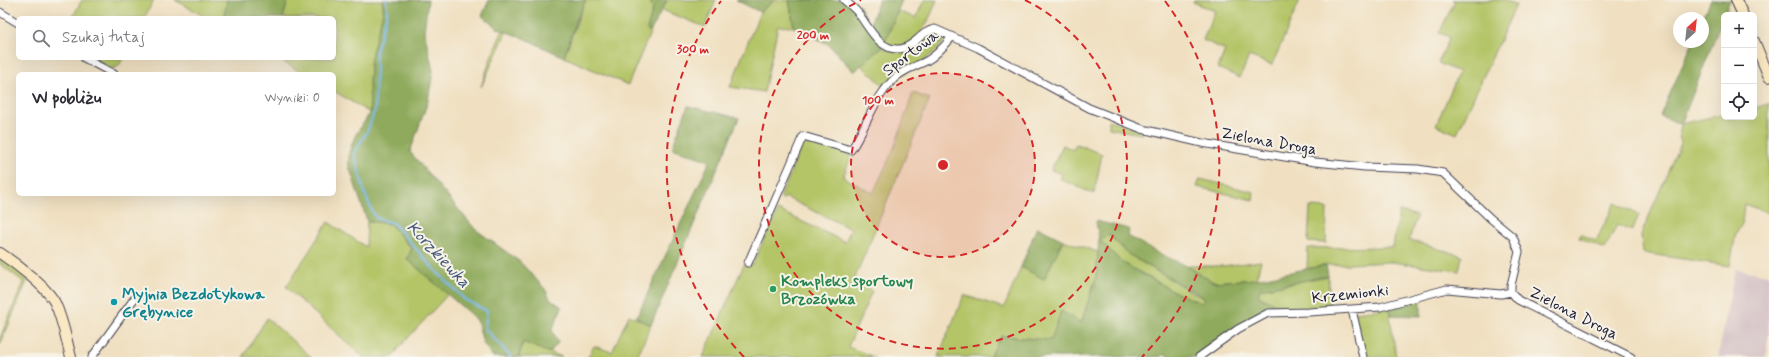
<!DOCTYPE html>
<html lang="pl">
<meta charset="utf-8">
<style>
body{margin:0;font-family:Mynerve,sans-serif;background:#f2f2f3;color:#2b2b33}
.controls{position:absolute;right:12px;top:12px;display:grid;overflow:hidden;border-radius:6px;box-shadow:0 4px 16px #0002}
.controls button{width:36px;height:36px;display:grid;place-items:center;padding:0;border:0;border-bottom:1px solid #e1e1e2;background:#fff;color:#2b2b33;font:20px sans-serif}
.compass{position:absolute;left:1673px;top:12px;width:36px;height:36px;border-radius:50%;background:#fff;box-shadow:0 4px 16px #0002;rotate:27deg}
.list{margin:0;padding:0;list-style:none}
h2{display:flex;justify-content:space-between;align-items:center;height:52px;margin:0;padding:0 16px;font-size:17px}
h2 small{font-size:13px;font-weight:400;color:#7c7c81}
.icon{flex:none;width:22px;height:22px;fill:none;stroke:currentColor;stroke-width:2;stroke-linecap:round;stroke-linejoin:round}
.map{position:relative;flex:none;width:1769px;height:357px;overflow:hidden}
.search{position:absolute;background:#fff;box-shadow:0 4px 16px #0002;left:16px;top:16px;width:320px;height:44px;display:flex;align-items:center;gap:10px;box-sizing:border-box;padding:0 14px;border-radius:6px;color:#7c7c81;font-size:15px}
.panel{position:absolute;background:#fff;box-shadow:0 4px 16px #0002;left:16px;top:72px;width:320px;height:124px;border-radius:6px}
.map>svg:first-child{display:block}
.industrial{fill:#d2bec3}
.green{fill:#b4c568;stroke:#6b7452}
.forest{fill:#8faa5c;stroke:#58664c;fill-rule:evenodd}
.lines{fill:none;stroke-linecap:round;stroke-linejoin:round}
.stream{stroke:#7cbaef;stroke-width:2}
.street-casing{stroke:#413e4f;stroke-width:9}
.secondary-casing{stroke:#413e4f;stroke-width:12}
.street{stroke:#fff;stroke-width:7}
.secondary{stroke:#fae7c3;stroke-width:10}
.ring{fill:none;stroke:#d62828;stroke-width:2;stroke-dasharray:7 5}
.leisure-dot{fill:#2e9e5b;stroke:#f7f3e8;stroke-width:1.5}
.culture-dot{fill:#0f9aa8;stroke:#f7f3e8;stroke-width:1.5}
.labels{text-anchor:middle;stroke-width:4;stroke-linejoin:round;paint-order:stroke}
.street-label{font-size:16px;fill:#22223b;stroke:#f7f3e8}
.leisure-label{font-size:16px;font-weight:bold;fill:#27864d;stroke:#f7f3e8;text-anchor:start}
.culture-label{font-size:16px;font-weight:bold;fill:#0d838f;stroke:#f7f3e8;text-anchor:start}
.water-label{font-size:17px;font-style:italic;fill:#42577a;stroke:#f7f3e8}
.centre{fill:#d62828;stroke:#f7f3e8;stroke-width:2}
.ring-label{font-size:12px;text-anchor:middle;font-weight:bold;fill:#d62828;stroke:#f7f3e8;stroke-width:4;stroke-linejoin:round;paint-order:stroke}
</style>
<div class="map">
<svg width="1769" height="357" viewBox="0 0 1769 357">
<rect width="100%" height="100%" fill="#f7f3e8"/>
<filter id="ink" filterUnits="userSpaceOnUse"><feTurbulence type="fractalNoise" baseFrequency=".025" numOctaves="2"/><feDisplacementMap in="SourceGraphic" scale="8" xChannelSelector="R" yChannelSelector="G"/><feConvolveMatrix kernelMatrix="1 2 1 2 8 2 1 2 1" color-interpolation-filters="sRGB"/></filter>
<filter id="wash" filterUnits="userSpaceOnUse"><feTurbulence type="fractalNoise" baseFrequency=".012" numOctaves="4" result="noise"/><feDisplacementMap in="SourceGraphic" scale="16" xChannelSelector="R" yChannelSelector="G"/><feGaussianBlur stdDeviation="0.9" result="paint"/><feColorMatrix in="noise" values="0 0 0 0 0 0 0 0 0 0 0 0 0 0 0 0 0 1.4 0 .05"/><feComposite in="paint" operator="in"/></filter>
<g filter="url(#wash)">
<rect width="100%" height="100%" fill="#f0e0c1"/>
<path class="industrial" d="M1735 269 1769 275V332L1765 357H1718Z"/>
<path class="green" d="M82 0H154L144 18H72Z
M175 0H227L224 18H207Z
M288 0H382C387 18 374 39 371 57 368 75 370 94 370 113L334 91V74H304L277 58H334V18H283Z
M585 0H650L653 9 647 30 650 33 628 85 564 57Z
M667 0H716L705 27 662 10Z
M774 0H789L794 27 778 26 764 92 730 87 760 12Z
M924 0H937C929 18 921 46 897 46 893 46 888 45 884 44L898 11 916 18Z
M1194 0H1300L1272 65 1249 56 1240 78 1218 68 1225 50 1203 40 1215 11 1193 2Z
M1453 0H1504L1516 5 1457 134 1436 125 1459 72 1438 63 1450 37 1439 33 1455 1Z
M503 30 507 31 481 87 492 55Z
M933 30 944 34 945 39C932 60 905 72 884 86L861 65 882 47 892 51Z
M91 58H123L119 66 112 69Z
M913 93 930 99 853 282 872 291 848 347 874 357H703L745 262 752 265 778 210 845 242 851 229 785 197 783 200 780 198 804 140 852 154 843 177 873 193 894 148Z
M1769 104V213L1744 204 1742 225 1736 233 1730 266 1643 253 1641 235 1681 141 1679 137 1681 124 1724 114V117H1754V108Z
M1109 120 1143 131 1141 134 1109 128Z
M1076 144 1102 154 1094 194 1060 179 1062 174 1051 170 1063 145 1073 150Z
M1200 179 1254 192 1253 200 1197 187Z
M1615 203 1639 215 1632 231 1617 225 1605 249 1579 238 1580 234 1596 241Z
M1310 207 1327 208 1326 243 1308 242Z
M1399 212H1404L1417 216 1409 240 1462 256 1459 271 1391 262 1326 265 1307 269 1308 248 1393 247Z
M367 221 390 224 412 249 407 259 448 294 398 349 393 357H363L286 287 328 222 366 247Z
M1109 235 1128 254 1195 294 1205 298 1202 304 1177 293 1121 262 1099 239Z
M1063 240 1098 252 1096 278 1081 323 1051 341 1001 336 990 357H938L964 295 1004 308 1021 267 1044 279Z
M0 256 28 279 0 345V338L24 282 0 264Z
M1261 261 1256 279 1213 282 1187 266H1223Z
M1328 276 1330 308 1289 311 1258 296 1260 289Z
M1389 308 1396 357H1366L1354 312Z
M629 315 651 325 637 357H588L594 346 612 352Z
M267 318 311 357H243Z
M523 342 562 357H519Z"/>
<path class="forest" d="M227 0H288L283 18H224Z
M382 0H428L424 31 433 71 428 101 410 152 475 229 520 262 545 289 550 299 562 307 552 330 558 343 549 353 523 342 519 357H493L483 343 477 320 407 259 412 248 390 224 367 221 349 166V152L355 136 370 113 369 81 371 57 384 8Z
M489 0H586L576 21 564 57 528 40 497 28 482 16Z
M650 0H667L650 32 647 30 653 9Z
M736 0H774L760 12Z
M789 0H850L860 6 870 25 879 0H902L884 44 854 72 828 44 794 27Z
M1711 0H1730L1681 124 1660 116 1693 42H1703V18Z
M688 106 739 118 651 325 636 318 710 161 672 148Z
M1096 221 1129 229 1128 236 1158 253 1187 266 1213 282 1256 279 1326 265 1328 276 1260 289 1258 296 1289 311H1262L1245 321 1195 357H1169L1165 354 1161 357H990L1001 336 1051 340 1061 311 1081 323 1096 278 1099 239ZM1110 235 1128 254 1205 298 1202 303 1179 294 1121 262 1099 239Z
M1037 227 1063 240 1044 279 1021 267Z
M1421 298V316L1390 315 1389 308Z"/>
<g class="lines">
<path class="stream" d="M386 0 387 13 376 52 375 110 367 132 354 153C360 175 364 198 376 218L393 223 433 268 464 299 487 311 485 329 511 357"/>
</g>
</g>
<g filter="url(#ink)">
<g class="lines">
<defs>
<path id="street" d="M844 0C849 4 854 8 858 13 869 27 881 55 904 48 916 44 922 31 935 29L978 48 1089 108 1142 129 1202 143 1315 162 1365 167 1418 169 1443 173 1490 218 1513 237 1519 252 1511 285V292L1518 300 1631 357
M0 12 18 23
M84 58 114 74
M748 263 803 136 851 150C867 126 874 97 896 77 905 69 917 66 928 60 938 54 945 45 952 37
M1352 310 1363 357
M92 357 134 299
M1199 357 1238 329 1268 313 1309 312 1380 307 1447 289 1501 294 1511 292"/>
<path id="secondary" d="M1736 0 1743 15
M1754 41 1769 77
M0 253C15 263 47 287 55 303 63 320 66 339 71 357"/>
</defs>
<use href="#street" class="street-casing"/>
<use href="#secondary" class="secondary-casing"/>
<use href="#street" class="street"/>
<use href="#secondary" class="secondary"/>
</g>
</g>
<circle cx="943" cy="165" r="92" fill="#d62828" fill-opacity=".12"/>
<g class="ring">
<circle cx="943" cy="165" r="92"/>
<path d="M1025 0A184 184 0 1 1 861 0"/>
<path d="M744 357A276 276 0 0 1 721 1M1165 1A276 276 0 0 1 1142 357"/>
</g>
<circle class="leisure-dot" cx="773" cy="289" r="4"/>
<circle class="culture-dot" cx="114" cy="302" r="4"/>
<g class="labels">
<g class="street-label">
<text transform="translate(910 52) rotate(-37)" y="6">Sportowa</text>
<text transform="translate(1269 140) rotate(10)" y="6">Zielona Droga</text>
<text transform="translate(1350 293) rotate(-6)" y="6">Krzemionki</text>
<text transform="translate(1574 312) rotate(27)" y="6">Zielona Droga</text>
</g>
<g class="leisure-label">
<text x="781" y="286">Kompleks sportowy<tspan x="781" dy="18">Brzozówka</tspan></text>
</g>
<g class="culture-label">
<text x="122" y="299">Myjnia Bezdotykowa<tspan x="122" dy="18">Grębynice</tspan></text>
</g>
<g class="water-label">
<text transform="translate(439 254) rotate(47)" y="6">Korzkiewka</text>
</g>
</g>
<circle cx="943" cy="165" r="6" class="centre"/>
<g class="ring-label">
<text x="813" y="39">200 m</text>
<text x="693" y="53">300 m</text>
<text x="878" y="104">100 m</text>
</g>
</svg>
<div class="controls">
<button>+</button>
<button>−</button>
<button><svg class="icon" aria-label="locate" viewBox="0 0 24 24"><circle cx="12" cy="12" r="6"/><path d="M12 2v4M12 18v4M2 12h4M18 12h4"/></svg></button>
</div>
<svg class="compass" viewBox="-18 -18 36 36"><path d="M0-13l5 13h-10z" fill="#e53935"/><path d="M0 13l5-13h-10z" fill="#7c7c81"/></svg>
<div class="search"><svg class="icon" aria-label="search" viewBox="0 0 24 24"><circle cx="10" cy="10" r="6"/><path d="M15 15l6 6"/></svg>Szukaj tutaj</div>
<section class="panel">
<h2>W pobliżu<small>Wyniki: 0</small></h2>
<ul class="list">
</ul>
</section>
</div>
